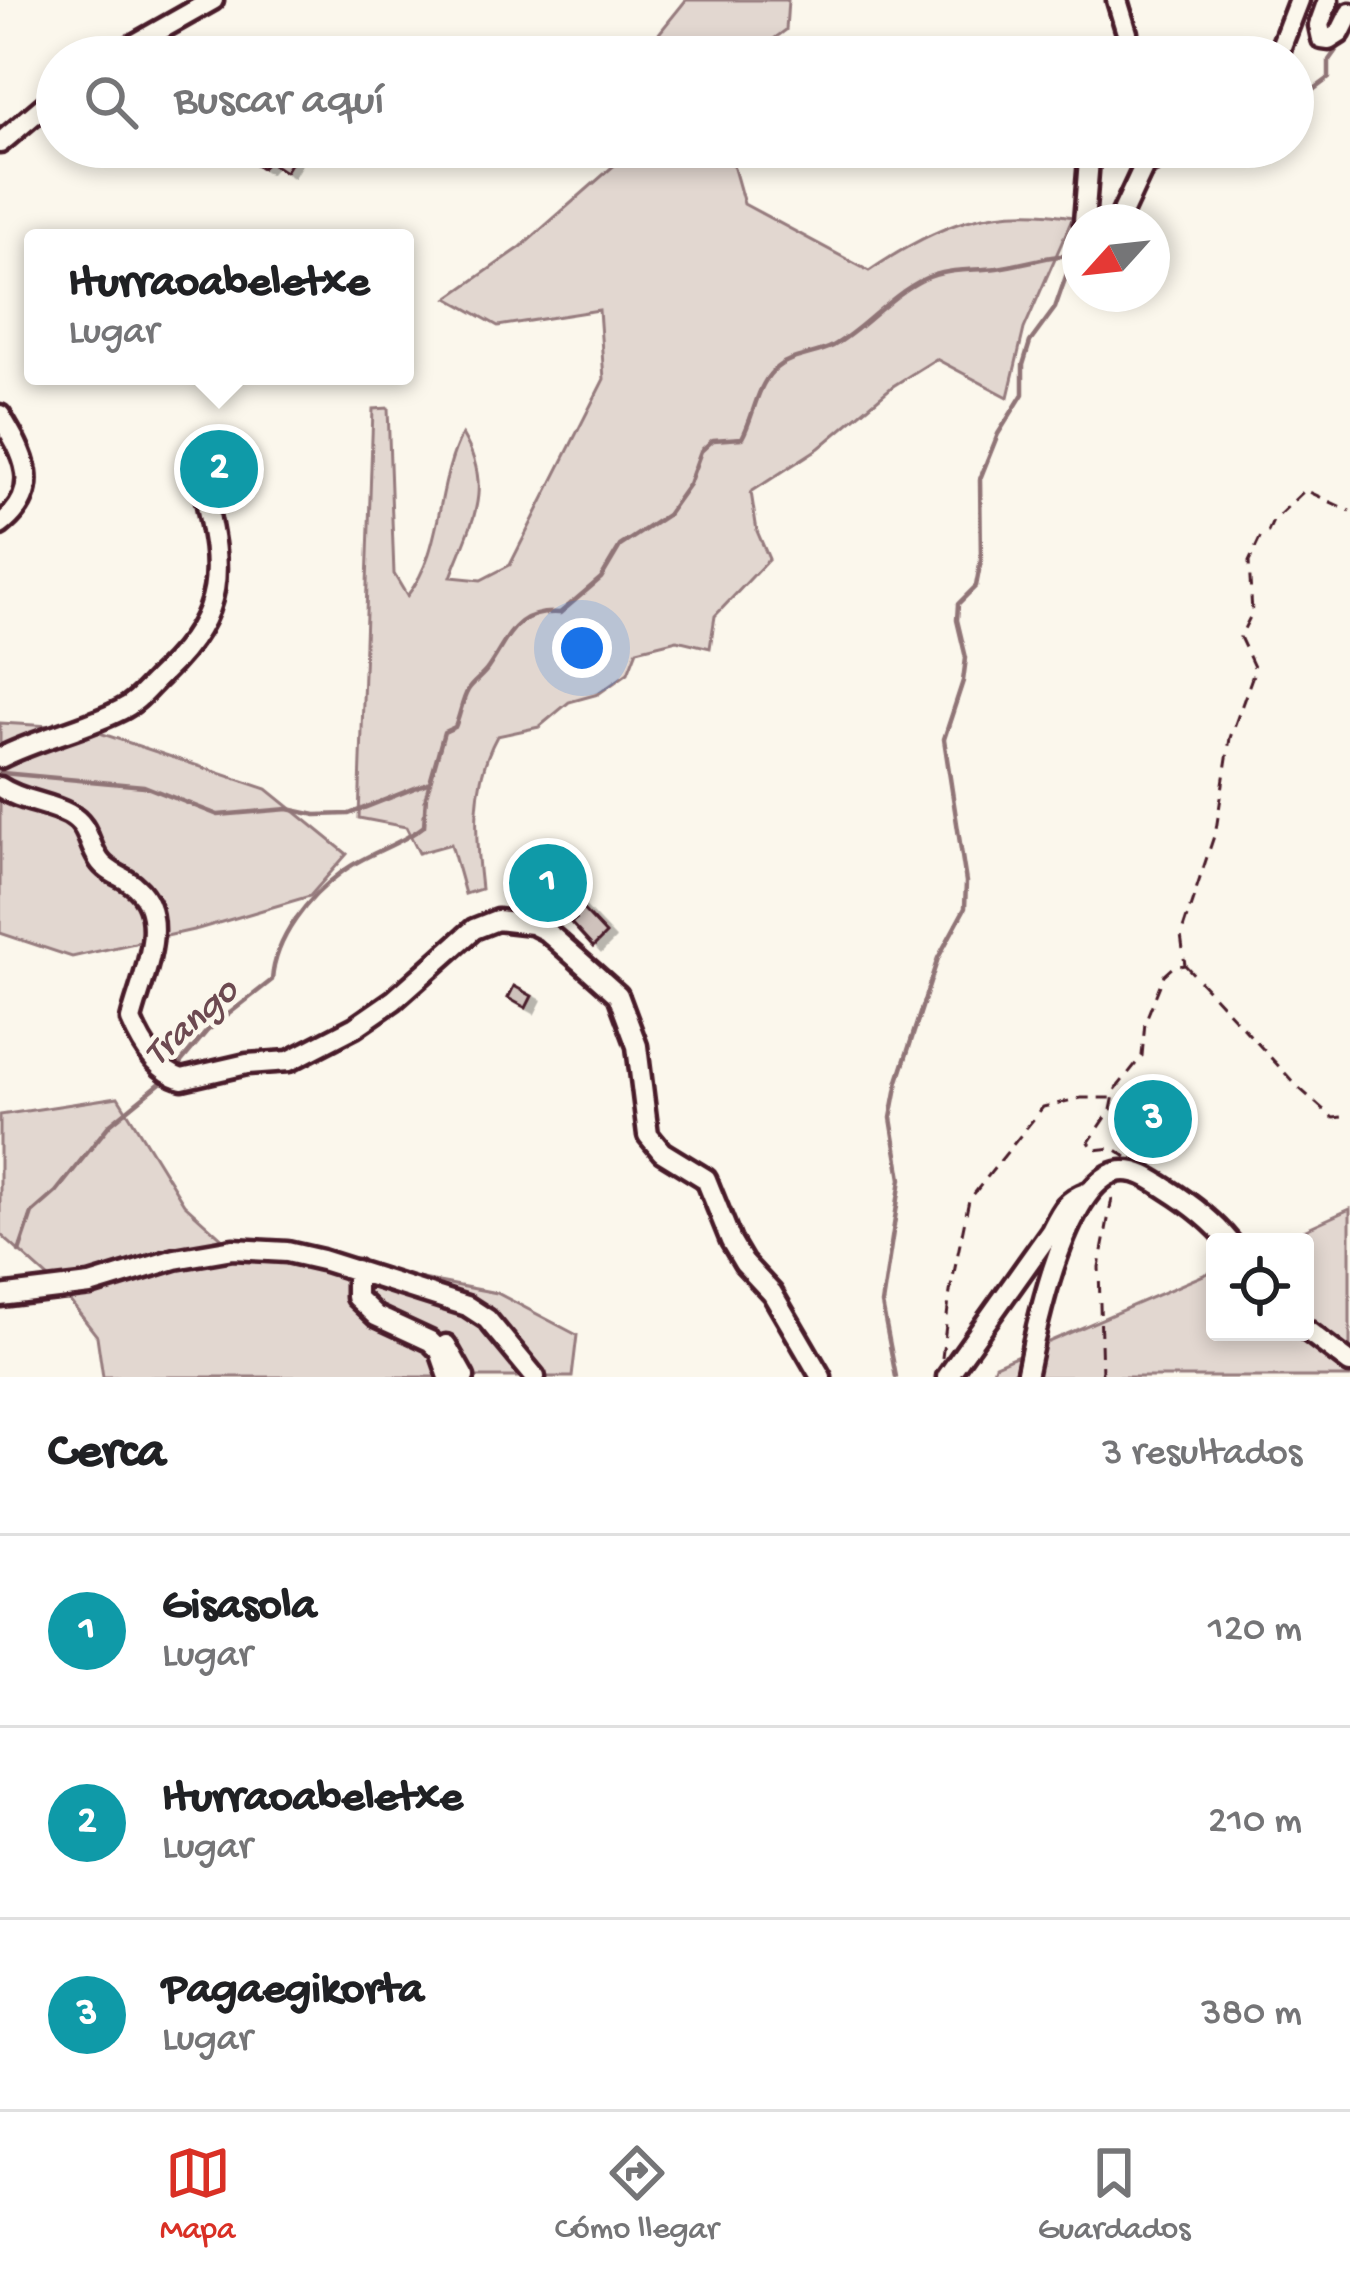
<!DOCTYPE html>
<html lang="es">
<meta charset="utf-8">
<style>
body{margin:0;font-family:"Gochi Hand",sans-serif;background:#f6f6f6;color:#202124}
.controls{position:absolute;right:36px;bottom:36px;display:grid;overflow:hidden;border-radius:12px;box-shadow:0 6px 18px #0003}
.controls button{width:108px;height:108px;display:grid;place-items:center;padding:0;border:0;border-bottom:3px solid #e0e0e0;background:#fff;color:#202124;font:60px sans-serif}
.compass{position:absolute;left:1062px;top:204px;width:108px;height:108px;border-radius:50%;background:#fff;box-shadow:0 6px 18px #0003;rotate:243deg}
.you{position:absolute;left:582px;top:648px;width:42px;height:42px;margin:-30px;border:9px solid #fff;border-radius:50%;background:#1a73e8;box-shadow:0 0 0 18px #1a73e833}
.badge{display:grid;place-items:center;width:78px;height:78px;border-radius:50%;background:#d93025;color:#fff;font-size:39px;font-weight:700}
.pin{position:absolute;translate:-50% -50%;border:6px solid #fff;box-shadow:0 3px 12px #0006}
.popup{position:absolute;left:24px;top:229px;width:390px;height:156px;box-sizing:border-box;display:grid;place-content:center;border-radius:12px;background:#fff;filter:drop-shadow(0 3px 9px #0005);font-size:39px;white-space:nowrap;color:#757577}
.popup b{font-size:45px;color:#202124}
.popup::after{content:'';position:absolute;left:50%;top:100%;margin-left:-24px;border:24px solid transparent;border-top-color:#fff}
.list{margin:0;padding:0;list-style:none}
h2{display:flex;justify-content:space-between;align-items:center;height:156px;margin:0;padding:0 48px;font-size:51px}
h2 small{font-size:39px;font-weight:400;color:#757577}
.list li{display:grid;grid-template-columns:78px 1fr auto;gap:36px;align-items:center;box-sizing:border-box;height:192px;padding:0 48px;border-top:3px solid #e0e0e0}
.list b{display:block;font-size:45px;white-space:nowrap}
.list p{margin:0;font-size:39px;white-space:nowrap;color:#757577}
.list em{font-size:39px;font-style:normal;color:#757577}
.icon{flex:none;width:66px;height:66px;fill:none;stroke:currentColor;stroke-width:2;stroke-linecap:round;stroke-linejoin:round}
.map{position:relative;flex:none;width:1350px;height:1377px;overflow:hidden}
.search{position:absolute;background:#fff;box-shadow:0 6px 18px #0003;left:36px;right:36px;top:36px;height:132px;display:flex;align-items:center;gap:30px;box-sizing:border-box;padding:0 42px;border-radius:66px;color:#757577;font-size:45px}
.sheet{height:732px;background:#fff}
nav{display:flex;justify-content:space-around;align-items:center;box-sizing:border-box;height:168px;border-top:3px solid #e0e0e0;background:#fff;font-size:33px;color:#757577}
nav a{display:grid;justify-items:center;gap:6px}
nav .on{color:#d93025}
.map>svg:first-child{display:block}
.green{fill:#e2d7d0;stroke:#967b7e;stroke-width:3}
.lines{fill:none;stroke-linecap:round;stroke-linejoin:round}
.stream{stroke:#907477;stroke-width:4.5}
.building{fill:#cfc2bc;stroke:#4a1f2b;stroke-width:3;filter:url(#shadow)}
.minor-casing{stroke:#4a1f2b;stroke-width:27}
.path{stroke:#4a1f2b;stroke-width:3;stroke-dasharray:12 9;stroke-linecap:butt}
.minor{stroke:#fbf7ec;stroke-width:18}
.labels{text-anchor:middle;stroke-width:9;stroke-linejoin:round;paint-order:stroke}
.water-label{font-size:39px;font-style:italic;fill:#6d4a51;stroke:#fbf7ec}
</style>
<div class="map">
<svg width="1350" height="1377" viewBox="0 0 1350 1377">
<defs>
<filter id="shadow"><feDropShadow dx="8" dy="4.5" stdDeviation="0" flood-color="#0004"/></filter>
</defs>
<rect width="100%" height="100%" fill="#fbf7ec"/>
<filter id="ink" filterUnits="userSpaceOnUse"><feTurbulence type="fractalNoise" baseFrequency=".00833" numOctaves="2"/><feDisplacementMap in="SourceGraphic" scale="24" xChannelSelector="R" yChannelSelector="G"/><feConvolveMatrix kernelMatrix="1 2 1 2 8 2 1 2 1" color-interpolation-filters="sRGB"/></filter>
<g filter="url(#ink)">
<path class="green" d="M686 0H788L786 30 749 57H640Z
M635 147H728L744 204 869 271C935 226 991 202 1073 217L1024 329 1008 397 936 359 893 386 819 448 751 492 757 531 769 559 715 616 710 648 677 640 637 650 628 673 598 694 569 702 539 727 497 736C471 783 475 837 481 889L465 894 451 844 419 853 406 827 359 818 373 409 388 408 394 574 407 596C443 552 436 484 462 434 495 489 471 523 451 577L481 580 510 565 604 379 599 310 498 326 448 298 521 247Z
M0 723 85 728 267 789 347 854 310 896 198 929 72 957 0 933Z
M118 1097 184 1204 226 1242 497 1293 577 1335 572 1377H103L97 1336 59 1287 0 1234V1115Z
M1350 1209V1377H991L995 1365 1215 1270V1332H1305V1242H1277Z"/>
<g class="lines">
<path class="stream" d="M1293 87 1313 90 1329 78V60L1344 39
M1145 184 1165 164 1185 163 1205 147
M1132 222 1135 204
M2 773 144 786 218 815 288 809 316 815 349 814 430 782
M176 1068 207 1031 272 980C275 938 308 897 342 872 366 853 399 846 424 826L426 796 444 732 455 727C460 716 462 700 468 690 473 682 483 676 488 668 510 636 514 610 560 613L601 578 620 546 667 515 689 484 701 451 713 440 742 438C754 416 756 388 773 371 788 355 814 356 833 346 865 328 889 296 924 279 948 268 971 271 997 268 1026 264 1051 254 1080 255
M19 1252 32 1213 56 1192 110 1124 169 1076
M896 1377 882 1304 901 1179 891 1118 898 1081 938 958 965 908 966 882 944 739 963 681 966 658 957 620 958 604 976 586 981 560 980 479 998 434 1023 394V365L1030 342 1055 308 1073 256"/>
</g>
<path class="building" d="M256 147H300L285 172 268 161 262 168 247 159Z
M232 441 238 490 220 492 209 445Z
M533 853 575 871 571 881 580 885 574 900 606 934 593 947 571 923 576 919 515 894Z
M514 986 532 996 526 1008 508 998Z
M1145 1093 1181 1116 1162 1145 1126 1121Z"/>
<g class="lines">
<defs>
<path id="minor" d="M1117 0 1127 33 1125 57
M1328 0 1319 25 1322 39 1329 40 1340 33 1350 13
M112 57 213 0
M1277 57 1299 0
M0 143 57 95
M1084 222 1090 147
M1118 222 1145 164 1181 147
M0 415C24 455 45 490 0 525
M0 758C39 738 82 730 121 710 138 702 149 686 162 674 245 594 211 547 197 451
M0 787C20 801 47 802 69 814 90 826 87 842 99 860 108 874 125 876 136 887 173 920 139 984 131 1020 141 1044 157 1071 182 1079L247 1064 289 1061 355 1027 394 1000 474 929 497 920 532 924 546 931 618 995 637 1046 648 1135 662 1152 706 1179 731 1241 744 1263 772 1293 821 1377
M356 1270V1297L376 1316 430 1341 440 1351 449 1377
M0 1296 90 1285 175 1259 233 1249 287 1252 322 1260 467 1306 487 1319 535 1377
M1305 1329 1350 1363
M446 1345 464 1377
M947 1377 1051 1231C1061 1211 1066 1199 1088 1192
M1026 1377C1035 1333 1067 1170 1125 1171 1141 1171 1154 1181 1167 1189 1191 1204 1212 1220 1230 1242"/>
</defs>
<use href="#minor" class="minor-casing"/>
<path class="path" d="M1185 965 1298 1087 1333 1118 1350 1116
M1127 1157 1113 1148 1094 1150 1089 1142 1111 1110 1115 1090 1142 1056 1145 1022 1164 975 1173 967 1185 965 1181 935 1216 830 1230 738 1255 669 1240 637 1252 613 1249 562 1262 534 1268 532 1273 521 1305 490 1350 511
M942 1358 950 1292 969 1200 1043 1107 1081 1098H1121
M1102 1377 1099 1267 1113 1193"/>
<use href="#minor" class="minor"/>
</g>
</g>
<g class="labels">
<g class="water-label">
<text transform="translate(188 1019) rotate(-42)" y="14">Trango</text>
</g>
</g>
</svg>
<div class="controls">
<button><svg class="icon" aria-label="locate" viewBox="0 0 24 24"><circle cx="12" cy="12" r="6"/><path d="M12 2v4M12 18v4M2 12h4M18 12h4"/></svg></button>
</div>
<svg class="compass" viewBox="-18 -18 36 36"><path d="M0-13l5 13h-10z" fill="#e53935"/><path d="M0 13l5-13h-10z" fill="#757577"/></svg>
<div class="you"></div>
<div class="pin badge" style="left:548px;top:883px;background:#0f9aa8">1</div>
<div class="pin badge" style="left:219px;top:469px;background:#0f9aa8">2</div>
<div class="popup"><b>Iturraoabeletxe</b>Lugar</div>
<div class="pin badge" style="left:1153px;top:1119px;background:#0f9aa8">3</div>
<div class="search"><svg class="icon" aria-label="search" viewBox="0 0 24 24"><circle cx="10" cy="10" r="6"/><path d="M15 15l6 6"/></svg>Buscar aquí</div>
</div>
<section class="sheet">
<h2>Cerca<small>3 resultados</small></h2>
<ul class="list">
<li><span class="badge" style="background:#0f9aa8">1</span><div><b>Gisasola</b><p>Lugar</p></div><em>120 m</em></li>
<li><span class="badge" style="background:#0f9aa8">2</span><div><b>Iturraoabeletxe</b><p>Lugar</p></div><em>210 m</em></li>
<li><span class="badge" style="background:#0f9aa8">3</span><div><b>Pagaegikorta</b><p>Lugar</p></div><em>380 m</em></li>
</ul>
</section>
<nav>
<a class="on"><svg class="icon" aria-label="map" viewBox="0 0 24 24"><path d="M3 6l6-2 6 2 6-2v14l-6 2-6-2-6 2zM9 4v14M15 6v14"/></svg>Mapa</a>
<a><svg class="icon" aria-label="directions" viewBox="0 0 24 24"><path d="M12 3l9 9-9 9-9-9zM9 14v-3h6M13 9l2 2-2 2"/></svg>Cómo llegar</a>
<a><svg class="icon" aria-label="saved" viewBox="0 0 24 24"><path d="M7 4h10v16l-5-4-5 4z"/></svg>Guardados</a>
</nav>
